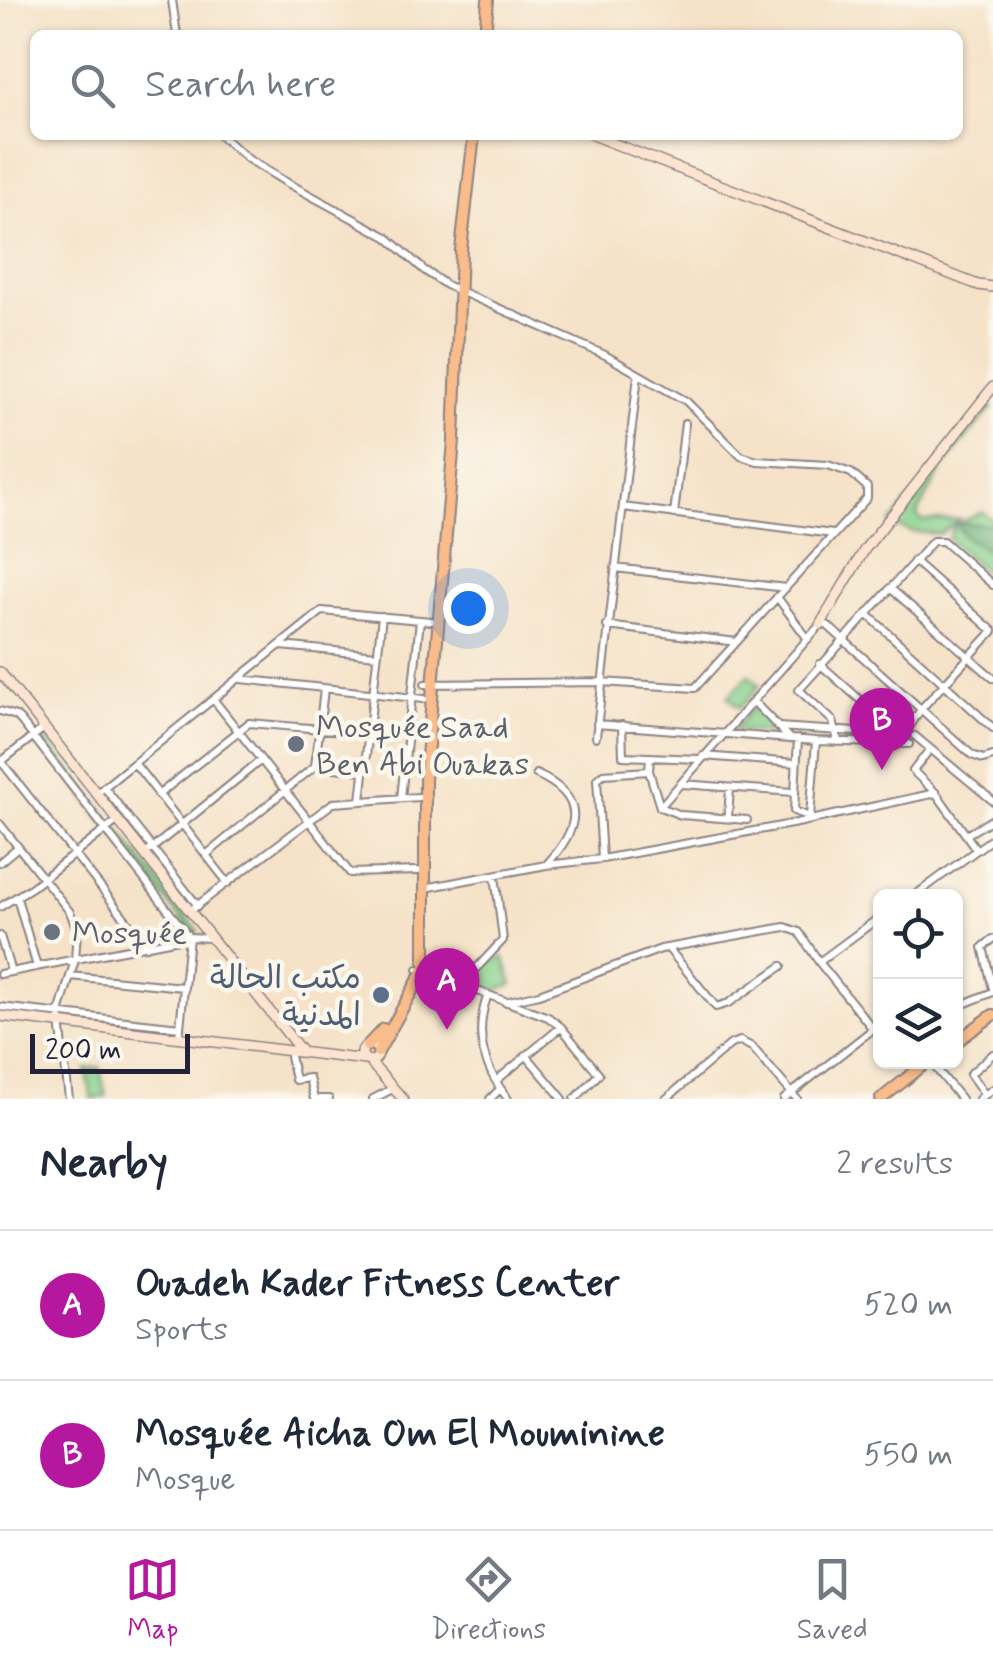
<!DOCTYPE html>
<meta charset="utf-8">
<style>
body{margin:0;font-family:Mynerve,"Playpen Sans Arabic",sans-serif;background:#f2f2f3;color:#1f2937}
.controls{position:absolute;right:30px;bottom:30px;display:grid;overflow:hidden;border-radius:15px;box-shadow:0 2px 8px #0004}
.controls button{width:90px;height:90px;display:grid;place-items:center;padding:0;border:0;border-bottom:2px solid #e0e1e3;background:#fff;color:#1f2937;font:50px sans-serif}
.scale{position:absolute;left:30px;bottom:25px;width:160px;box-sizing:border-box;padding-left:10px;border:5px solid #22223b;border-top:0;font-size:28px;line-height:35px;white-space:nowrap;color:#22223b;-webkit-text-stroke:8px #fbf7ec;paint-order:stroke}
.you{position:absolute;left:468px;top:608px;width:35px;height:35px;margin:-25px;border:8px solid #fff;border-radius:50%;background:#1a73e8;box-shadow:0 0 0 15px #1a73e833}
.badge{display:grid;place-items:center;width:65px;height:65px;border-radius:50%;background:#b5179e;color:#fff;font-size:32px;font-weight:700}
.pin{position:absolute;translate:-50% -82px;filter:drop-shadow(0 2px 5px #0008)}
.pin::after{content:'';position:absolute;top:52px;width:35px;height:30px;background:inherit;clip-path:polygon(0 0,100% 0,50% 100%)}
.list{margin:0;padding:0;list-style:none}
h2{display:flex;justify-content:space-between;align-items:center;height:130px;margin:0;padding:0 40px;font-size:42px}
h2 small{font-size:32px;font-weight:400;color:#747a83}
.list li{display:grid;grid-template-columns:65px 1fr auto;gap:30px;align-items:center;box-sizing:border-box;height:150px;padding:0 40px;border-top:2px solid #e0e1e3}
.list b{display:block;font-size:38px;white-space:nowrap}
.list p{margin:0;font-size:32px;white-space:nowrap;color:#747a83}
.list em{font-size:32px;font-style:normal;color:#747a83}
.icon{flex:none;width:55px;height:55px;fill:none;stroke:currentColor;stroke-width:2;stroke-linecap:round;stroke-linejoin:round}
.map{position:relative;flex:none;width:993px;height:1099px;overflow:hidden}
.search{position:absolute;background:#fff;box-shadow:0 2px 8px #0004;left:30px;right:30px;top:30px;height:110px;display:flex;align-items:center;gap:25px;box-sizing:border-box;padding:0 35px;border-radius:15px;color:#747a83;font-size:38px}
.sheet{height:430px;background:#fff}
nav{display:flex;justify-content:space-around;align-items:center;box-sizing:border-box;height:140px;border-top:2px solid #e0e1e3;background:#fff;font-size:28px;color:#747a83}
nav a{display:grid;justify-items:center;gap:5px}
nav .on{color:#b5179e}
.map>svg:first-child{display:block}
.green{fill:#89d18c;stroke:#567a64;stroke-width:2.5}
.forest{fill:#6eb378;stroke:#486a5a;stroke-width:2.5}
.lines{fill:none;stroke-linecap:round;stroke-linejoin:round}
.street-casing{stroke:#8c8282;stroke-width:10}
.secondary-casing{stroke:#8c8282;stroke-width:12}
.primary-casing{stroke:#8c8282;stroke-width:14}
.street{stroke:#fff;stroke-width:6}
.secondary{stroke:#fde4d0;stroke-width:9}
.primary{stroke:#f9bc8a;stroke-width:10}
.worship-dot{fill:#6b7280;stroke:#fbf7ec;stroke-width:4}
.service-dot{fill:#5c6f8a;stroke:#fbf7ec;stroke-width:4}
.labels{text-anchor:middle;stroke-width:9;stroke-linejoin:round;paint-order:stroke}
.worship-label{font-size:32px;fill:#5b616d;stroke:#fbf7ec;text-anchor:start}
.service-label{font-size:32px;fill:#4e5e75;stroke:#fbf7ec;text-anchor:end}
</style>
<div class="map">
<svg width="993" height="1099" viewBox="0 0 993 1099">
<rect width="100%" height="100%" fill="#fbf7ec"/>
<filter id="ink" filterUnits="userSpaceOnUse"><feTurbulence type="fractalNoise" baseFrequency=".01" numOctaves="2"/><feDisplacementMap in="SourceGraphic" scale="20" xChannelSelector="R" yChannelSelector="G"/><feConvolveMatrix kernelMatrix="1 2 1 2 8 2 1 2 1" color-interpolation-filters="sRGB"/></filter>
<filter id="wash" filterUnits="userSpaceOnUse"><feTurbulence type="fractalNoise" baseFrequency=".0048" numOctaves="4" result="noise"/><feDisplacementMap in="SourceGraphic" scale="40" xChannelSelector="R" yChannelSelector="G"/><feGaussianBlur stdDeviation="2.25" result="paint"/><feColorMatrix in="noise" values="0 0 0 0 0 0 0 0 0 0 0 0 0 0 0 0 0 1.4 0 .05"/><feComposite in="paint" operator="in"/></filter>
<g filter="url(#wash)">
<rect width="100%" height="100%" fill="#f5e2c8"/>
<path class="green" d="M988 406 992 408 943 467 917 515 922 521 960 519 940 534 912 532 890 524Z
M982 512 993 520V524L957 525 983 548 993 553V579L948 539 954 526Z
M749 675 760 685 740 708 728 697Z
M752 708 778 733 733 731Z
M42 733 111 820 106 824 38 737Z
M117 828 198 931 193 934 112 831Z
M504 957 513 984 494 991 468 981 487 963Z
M100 1067 106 1097 92 1099 86 1069Z"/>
<path class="forest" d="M956 524H993V553L965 537Z"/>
</g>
<g filter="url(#ink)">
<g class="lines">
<defs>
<path id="street" d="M172 0 177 35
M220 135 248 159 284 181 387 237 424 270 446 285 605 355 686 401 741 456 757 461 828 465 851 473 867 487V498L695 688 601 682 425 684
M623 507 833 534
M674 514 685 423
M615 568 786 588
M890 588 993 678
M777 597 808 639
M867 614 993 728
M607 626 737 642
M281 646 377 655
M820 664 897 733
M241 679 424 699
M214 700 350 873 418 871
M753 701 789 738
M0 711 16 716 21 721 189 937 179 1038
M597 724 816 741 909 744
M622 725 623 756 699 759
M778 727 904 735
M905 734 921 709 993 631 914 561
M915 736 993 801
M596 737 638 375
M798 739 794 811 810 817 816 741
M838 741 833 721 799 690 933 541H943L993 585
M930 749 913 771 936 793 976 849
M703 756 796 763
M650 757 649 771 660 807 681 815 747 820
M0 760 147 946
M2 761 44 728
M135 764 228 883
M315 766 324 689
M536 774C587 797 581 828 546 865
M682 784 794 792
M104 787 198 906
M97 793 322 611 431 621
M158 795 249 723 369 733
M401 798 420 620
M361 800 382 616
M660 807 820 625H827L972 755 983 759 993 756
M728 817 730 788
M0 824 70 912 77 930 75 960 59 1013 69 1099
M966 835 993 819
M149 851 261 760
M206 855 315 766 364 771
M602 859 797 823 936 793
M0 862 18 847
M425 888 546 865 602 859 597 779 603 774 649 771
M914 896 993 838
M17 898 37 967
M0 907 32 887 117 821
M190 911 333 803 419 797
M0 936 11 972
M993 939 983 947 993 989
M668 948 716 1007 729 1003 782 966
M418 969 548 1017 561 1027 599 1074 575 1099
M0 974 189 937 209 938
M70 976 183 987
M460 986 503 940 495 875
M487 997C474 1035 483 1067 508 1099
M505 1002 539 994 661 949 785 927 799 932 819 962
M0 1007 180 1027
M956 1007 993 992
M873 1029 819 962 880 917
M289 1051 295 1080 309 1078 314 1099
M526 1055 563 1099
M931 1062 961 1099
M496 1081 561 1027
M985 1095 970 1074 993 1054
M319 1099H329
M373 1099 394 1088
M490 1099 500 1089
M666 1099 731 1044 740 1041 752 1047 797 1099
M784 1099 873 1029 880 1027
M979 1099 993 1089"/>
<path id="secondary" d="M592 135 978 285 993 287
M820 625 865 549 993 387
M0 672 302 1052
M0 1016 366 1060
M362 1053a8 8 0 1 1 16 0a8 8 0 1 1-16 0Z
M368 1060 403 1099"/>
<path id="primary" d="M485 35 488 0
M956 1042 993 1015
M367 1046 383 1029
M378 1052 425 968V780L454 441 461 250 474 135
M881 1099 927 1062"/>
</defs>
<use href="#street" class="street-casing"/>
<use href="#secondary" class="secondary-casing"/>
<use href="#primary" class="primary-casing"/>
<use href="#street" class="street"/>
<use href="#secondary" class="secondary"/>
<use href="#primary" class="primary"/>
</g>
</g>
<g class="worship-dot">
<circle cx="296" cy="744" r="10"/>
<circle cx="52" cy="932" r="10"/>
</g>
<circle class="service-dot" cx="381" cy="995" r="10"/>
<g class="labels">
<g class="worship-label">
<text x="316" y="737">Mosquée Saad<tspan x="316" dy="37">Ben Abi Ouakas</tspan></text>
<text x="72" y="943">Mosquée</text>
</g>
<g class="service-label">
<text x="361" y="988">مكتب الحالة<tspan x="361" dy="37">المدنية</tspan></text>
</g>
</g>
</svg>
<div class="controls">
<button><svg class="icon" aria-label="locate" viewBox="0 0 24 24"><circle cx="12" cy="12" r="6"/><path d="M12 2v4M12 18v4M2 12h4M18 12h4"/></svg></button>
<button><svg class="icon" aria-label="layers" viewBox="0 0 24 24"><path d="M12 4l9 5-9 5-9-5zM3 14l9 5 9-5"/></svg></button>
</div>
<div class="scale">200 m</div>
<div class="you"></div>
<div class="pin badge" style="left:447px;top:1030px">A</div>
<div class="pin badge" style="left:882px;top:770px">B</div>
<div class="search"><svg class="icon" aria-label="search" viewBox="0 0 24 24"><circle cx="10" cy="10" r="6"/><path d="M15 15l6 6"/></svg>Search here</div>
</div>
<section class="sheet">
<h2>Nearby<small>2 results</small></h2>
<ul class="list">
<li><span class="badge">A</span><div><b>Ouadeh Kader Fitness Center</b><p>Sports</p></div><em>520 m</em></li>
<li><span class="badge">B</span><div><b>Mosquée Aicha Om El Mouminine</b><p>Mosque</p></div><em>550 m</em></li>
</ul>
</section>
<nav>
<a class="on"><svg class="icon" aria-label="map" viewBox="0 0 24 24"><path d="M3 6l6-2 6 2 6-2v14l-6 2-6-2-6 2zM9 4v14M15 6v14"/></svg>Map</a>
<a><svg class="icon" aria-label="directions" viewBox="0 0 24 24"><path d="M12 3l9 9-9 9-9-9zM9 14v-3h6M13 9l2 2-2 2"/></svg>Directions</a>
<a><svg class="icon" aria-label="saved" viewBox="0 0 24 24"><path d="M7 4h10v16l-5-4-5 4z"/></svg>Saved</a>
</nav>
